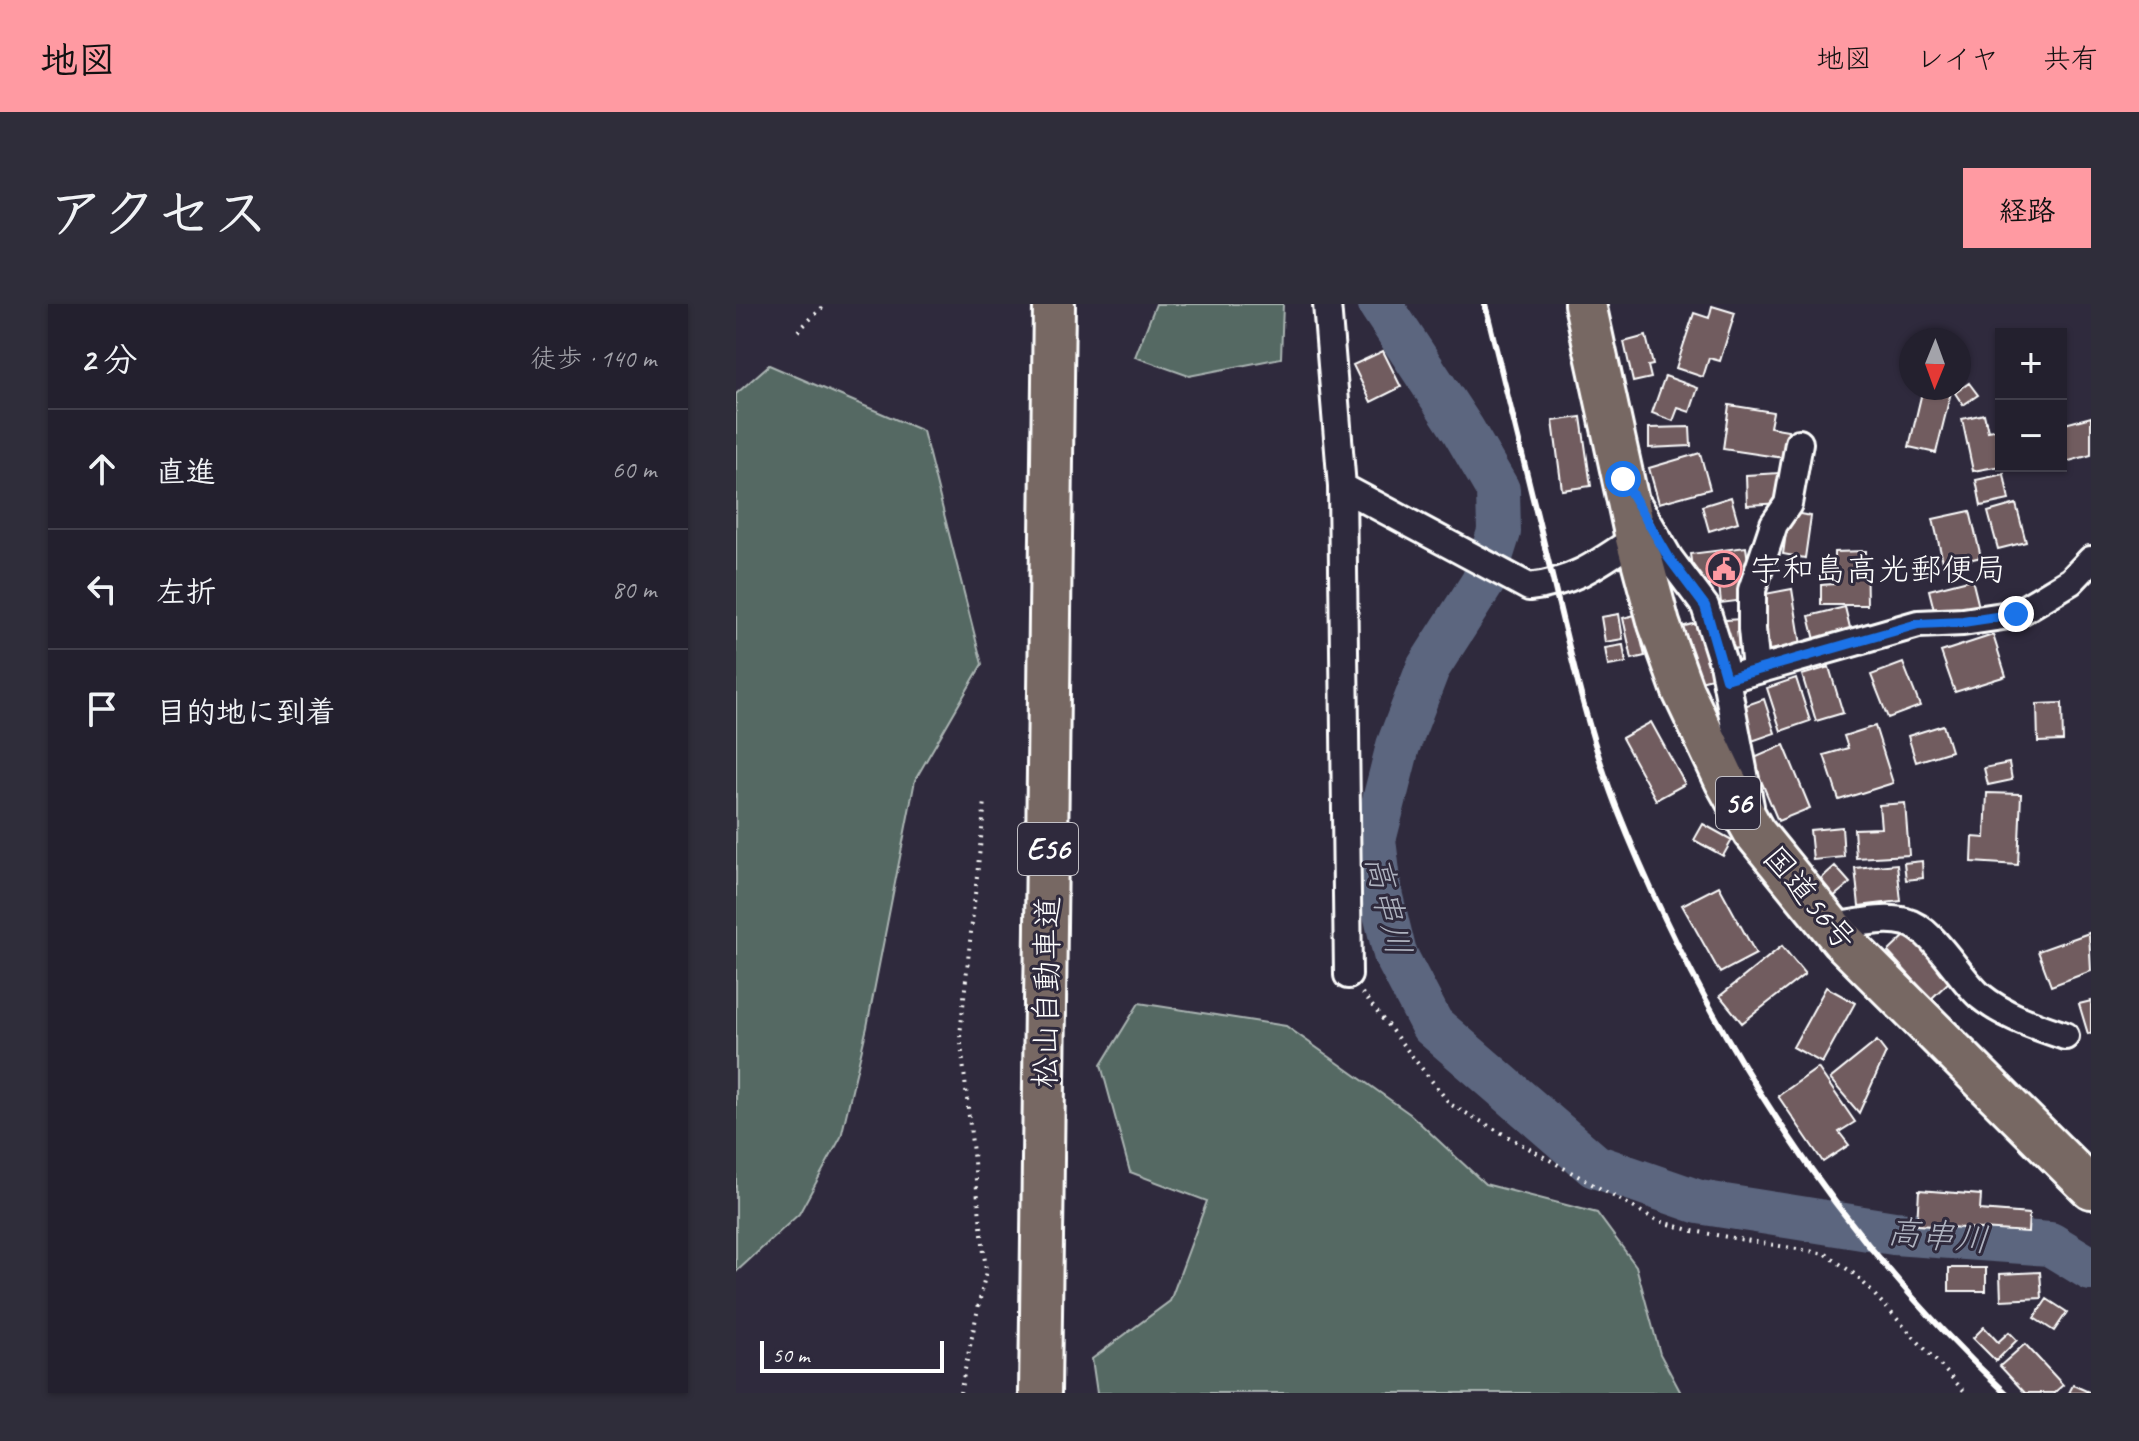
<!DOCTYPE html>
<html lang="ja">
<meta charset="utf-8">
<style>
body{margin:0;font-family:Caveat,"Klee One",sans-serif;background:#2f2d3a;color:#f1f3f6}
.controls{position:absolute;right:24px;top:24px;display:grid;overflow:hidden;border-radius:0px;box-shadow:0 2px 6px #0004}
.controls button{width:72px;height:72px;display:grid;place-items:center;padding:0;border:0;border-bottom:2px solid #403e4a;background:#23202e;color:#f1f3f6;font:40px sans-serif}
.compass{position:absolute;left:1163px;top:24px;width:72px;height:72px;border-radius:50%;background:#23202e;box-shadow:0 2px 6px #0004;rotate:181deg}
.scale{position:absolute;left:24px;bottom:20px;width:184px;box-sizing:border-box;padding-left:8px;border:4px solid #fff;border-top:0;font-size:22px;line-height:28px;white-space:nowrap;color:#fff;-webkit-text-stroke:6px #2f2a3d;paint-order:stroke}
.stop{position:absolute;width:24px;height:24px;margin:-18px;border:6px solid #1a73e8;border-radius:50%;background:#fff}
.stop.end{background:#1a73e8;border-color:#fff;box-shadow:0 2px 8px #0008}
.list{margin:0;padding:0;list-style:none}
h2{display:flex;justify-content:space-between;align-items:center;height:104px;margin:0;padding:0 32px;font-size:34px}
h2 small{font-size:26px;font-weight:400;color:#a3a3aa}
.list li{display:grid;grid-template-columns:52px 1fr auto;gap:24px;align-items:center;box-sizing:border-box;height:120px;padding:0 32px;border-top:2px solid #403e4a}
.list b{display:block;font-size:30px;white-space:nowrap}
.list em{font-size:26px;font-style:normal;color:#a3a3aa}
.icon{flex:none;width:44px;height:44px;fill:none;stroke:currentColor;stroke-width:2;stroke-linecap:round;stroke-linejoin:round}
.map{position:relative;flex:none;width:1355px;height:1089px;overflow:hidden;border-radius:0px}
header{display:flex;align-items:center;gap:48px;box-sizing:border-box;height:112px;padding:0 40px;background:#ff9aa2;color:#111}
header strong{font-size:38px}
nav{display:flex;gap:44px;margin-inline-start:auto;font-size:28px}
.intro{display:flex;align-items:center;justify-content:space-between;box-sizing:border-box;height:192px;padding:0 48px}
h1{margin:0;font-size:56px}
.button{padding:20px 36px;border-radius:0px;background:#ff9aa2;color:#111;font-size:28px;font-weight:700}
main{display:flex;gap:48px;padding:0 48px}
aside{flex:1;background:#23202e;border-radius:0px;box-shadow:0 2px 6px #0004}
.map>svg:first-child{display:block}
.green{fill:#546964;stroke:#aab4b2;stroke-width:2}
.lines{fill:none;stroke-linecap:round;stroke-linejoin:round}
.river{stroke:#5c667f;stroke-width:44}
.building{fill:#715b5f;stroke:#fff;stroke-width:2}
.minor-casing{stroke:#fff;stroke-width:32}
.highway-casing{stroke:#fff;stroke-width:46}
.path{stroke:#fff;stroke-width:4;stroke-dasharray:2 6;stroke-linecap:butt}
.minor{stroke:#2f2a3d;stroke-width:26}
.highway{stroke:#776864;stroke-width:40}
.rail{stroke:#fff;stroke-width:6}
.route{stroke:#1a73e8;stroke-width:10}
.labels{text-anchor:middle;stroke-width:6;stroke-linejoin:round;paint-order:stroke}
.shield{fill:#2f2a3d;stroke:#c1bfc5;stroke-width:2}
.shield-label{font-size:30px;font-weight:bold;fill:#fff}
.poi-label{font-size:32px;fill:#fff;stroke:#2f2a3d;text-anchor:start}
.street-label{font-size:32px;fill:#fff;stroke:#2f2a3d}
.water-label{font-size:34px;font-style:italic;fill:#aeb2bf;stroke:#2f2a3d}
</style>
<header>
<strong>地図</strong>
<nav><a>地図</a><a>レイヤ</a><a>共有</a></nav>
</header>
<div class="intro"><h1>アクセス</h1><a class="button">経路</a></div>
<main>
<aside>
<h2>2 分<small>徒歩 · 140 m</small></h2>
<ul class="list">
<li><svg class="icon" aria-label="ahead" viewBox="0 0 24 24"><path d="M12 20V5M6 11l6-6 6 6"/></svg><div><b>直進</b></div><em>60 m</em></li>
<li><svg class="icon" aria-label="left" viewBox="0 0 24 24"><path d="M17 20v-9H6M10 6l-5 5 5 5"/></svg><div><b>左折</b></div><em>80 m</em></li>
<li><svg class="icon" aria-label="arrive" viewBox="0 0 24 24"><path d="M6 21V4h12l-3 4 3 4H6"/></svg><div><b>目的地に到着</b></div></li>
</ul>
</aside>
<div class="map">
<svg width="1355" height="1089" viewBox="0 0 1355 1089">
<rect width="100%" height="100%" fill="#2f2a3d"/>
<filter id="ink" filterUnits="userSpaceOnUse"><feTurbulence type="fractalNoise" baseFrequency=".0125" numOctaves="2"/><feDisplacementMap in="SourceGraphic" scale="16" xChannelSelector="R" yChannelSelector="G"/><feConvolveMatrix kernelMatrix="1 2 1 2 8 2 1 2 1" color-interpolation-filters="sRGB"/></filter>
<g filter="url(#ink)">
<path class="green" d="M420 0H547L545 54 453 72 399 53Z
M33 61 187 127 246 360 179 476 131 723 105 833 63 910 0 968V90Z
M403 699 550 722 674 810 749 880 861 909 900 962 924 1050 945 1089H361L356 1055 434 997 471 897 394 868 365 761Z"/>
<g class="lines">
<path class="river" d="M644 0 727 126 762 186 763 228 747 278 692 364 662 442 638 536 645 593 659 650 696 721 859 862 963 898 1158 929 1314 940 1355 965"/>
</g>
<path class="building" d="M976 2 999 9 984 57 973 54 967 73 940 64 958 9 973 14Z
M910 32 917 61 912 62 915 74 897 78 888 38Z
M647 47 665 83 635 98 617 61Z
M929 72 962 84 954 108 942 104 937 117 916 109Z
M1233 79 1242 91 1227 101 1219 89Z
M1187 84H1216L1200 149 1173 143Z
M993 101 1037 108 1034 123 1052 126 1048 154 987 145Z
M1248 110 1252 127 1263 125 1265 162 1237 167 1226 115Z
M845 113 855 182 826 186 817 117Z
M1355 113V151L1326 159 1325 121Z
M954 123 955 142 913 144V124Z
M964 149 974 185 923 199 913 164Z
M1044 169 1046 199 1011 201 1010 171Z
M1268 170 1273 196 1245 202 1240 176Z
M995 193 1002 218 973 227 966 202Z
M1280 200 1290 238 1262 245 1252 208Z
M1234 207 1245 253 1208 262 1197 215Z
M1053 208 1075 212 1069 254 1047 250Z
M1010 243 1014 272 1006 273 1009 296 985 299 983 280 959 283 954 250Z
M1130 247 1131 301H1085V281L1098 280V248Z
M1236 275 1243 303 1200 314 1193 286Z
M1056 285 1065 341 1033 346 1024 291Z
M1109 303 1116 332 1080 340 1073 312Z
M883 310 887 335 869 338 865 313Z
M899 311 909 352 896 355 887 314Z
M1006 315 1008 344 991 345 989 316Z
M965 318 980 373 960 378 945 323Z
M1257 331 1270 372 1219 388 1205 348Z
M887 341 890 359 872 362 869 344Z
M1167 359 1184 402 1152 414 1135 371Z
M1093 363 1107 409 1080 417 1066 371Z
M1060 374 1074 417 1045 427 1031 384Z
M1028 395 1039 429 1016 437 1005 403Z
M1326 399 1327 437 1302 438 1301 400Z
M915 418 949 480 920 496 886 434Z
M1207 421 1215 447 1180 458 1172 432Z
M1139 422 1157 479 1103 496 1088 451 1112 444 1108 432Z
M1048 441 1074 504 1042 517 1016 455Z
M1273 459 1276 476 1252 481 1248 464Z
M1251 489 1285 490 1282 561 1236 558 1237 533 1249 534Z
M1169 499 1173 551 1120 554 1118 525 1145 524 1143 501Z
M967 520 996 536 987 552 958 536Z
M1106 523 1108 553 1077 556 1074 526Z
M1186 557 1187 574 1170 576 1168 559Z
M1161 560 1165 597 1123 602 1119 564Z
M1099 562 1114 579 1096 594 1082 577Z
M983 582 1020 650 984 669 946 601Z
M1172 629 1216 675 1195 695 1152 648Z
M1353 629 1355 667 1315 682 1302 647Z
M1046 642 1069 670 1006 719 984 692Z
M1090 683 1119 699 1086 759 1057 743Z
M1355 697V729L1352 730 1343 700Z
M1141 737 1150 749 1123 809 1094 775Z
M1082 764 1119 818 1103 828 1113 841 1087 858 1042 792Z
M1183 886 1245 891 1244 906 1293 910 1292 928 1181 921Z
M1213 964H1250V987H1213Z
M1304 968 1306 994 1265 996 1264 970Z
M1311 995 1331 1008 1318 1027 1298 1014Z
M1248 1023 1262 1038 1273 1028 1281 1036 1260 1057 1237 1034Z
M1289 1040 1327 1081 1318 1089H1289L1264 1062Z
M1337 1081 1355 1089H1333Z"/>
<g class="lines">
<defs>
<path id="minor" d="M591 0 606 183 793 283C839 278 863 259 900 234
M606 183 612 671
M903 202 933 254 969 302 987 359 1014 502
M1020 366 1016 325V286L1038 220 1052 200 1063 139
M990 375 1182 320 1227 318 1280 310 1335 277 1355 256
M1096 623C1119 620 1147 612 1170 618 1197 624 1223 674 1244 692 1268 712 1300 722 1329 732"/>
<path id="highway" d="M849 0 900 234 923 320 947 387 989 476 1018 528 1105 635 1355 884
M304 1089 318 0"/>
</defs>
<use href="#minor" class="minor-casing"/>
<use href="#highway" class="highway-casing"/>
<path class="path" d="M62 27 90 0
M626 689 714 800 920 916 957 927 1090 950 1121 972 1230 1089
M224 1089 250 967 224 731 249 497"/>
<use href="#minor" class="minor"/>
<use href="#highway" class="highway"/>
<path class="rail" d="M749 0C772 92 795 184 817 276 835 352 852 429 880 502 967 722 1096 927 1270 1089"/>
</g>
</g>
<g class="lines" filter="url(#ink)">
<path class="route" d="M887 175 933 254 969 302 990 375 1182 320 1227 318 1280 310"/>
</g>
<defs>
<symbol id="civic-ring" viewBox="-11 -11 22 22"><circle r="9.5" fill="#2f2a3d" stroke="#ff9aa2" stroke-width="1.5"/><path d="M-.6-6.5H3V-4.5H.6V-3L4-1V1h2V6H-6V1h2V-1L-.6-3ZM-1.2 2.5V6h2.4V2.5Z" fill="#ff9aa2"/></symbol>
</defs>
<g fill-rule="evenodd">
<use href="#civic-ring" x="968" y="245" width="40" height="40"/>
</g>
<g class="labels">
<g class="shield">
<rect x="980" y="473" width="44" height="52" rx="6"/>
<rect x="282" y="519" width="60" height="52" rx="6"/>
</g>
<g class="shield-label">
<text x="1002" y="509">56</text>
<text x="312" y="555">E56</text>
</g>
<g class="poi-label">
<text x="1014" y="276">宇和島高光郵便局</text>
</g>
<g class="street-label">
<text transform="translate(1074 594) rotate(50)" y="11">国道56号</text>
<text transform="translate(310 688) rotate(-89)" y="11">松山自動車道</text>
</g>
<g class="water-label">
<text transform="translate(653 601) rotate(77)" y="12">高串川</text>
<text transform="translate(1202 931) rotate(5)" y="12">高串川</text>
</g>
</g>
</svg>
<div class="controls">
<button>+</button>
<button>−</button>
</div>
<svg class="compass" viewBox="-18 -18 36 36"><path d="M0-13l5 13h-10z" fill="#e53935"/><path d="M0 13l5-13h-10z" fill="#a3a3aa"/></svg>
<div class="scale">50 m</div>
<div class="stop" style="left:887px;top:175px"></div>
<div class="stop end" style="left:1280px;top:310px"></div>
</div>
</main>
